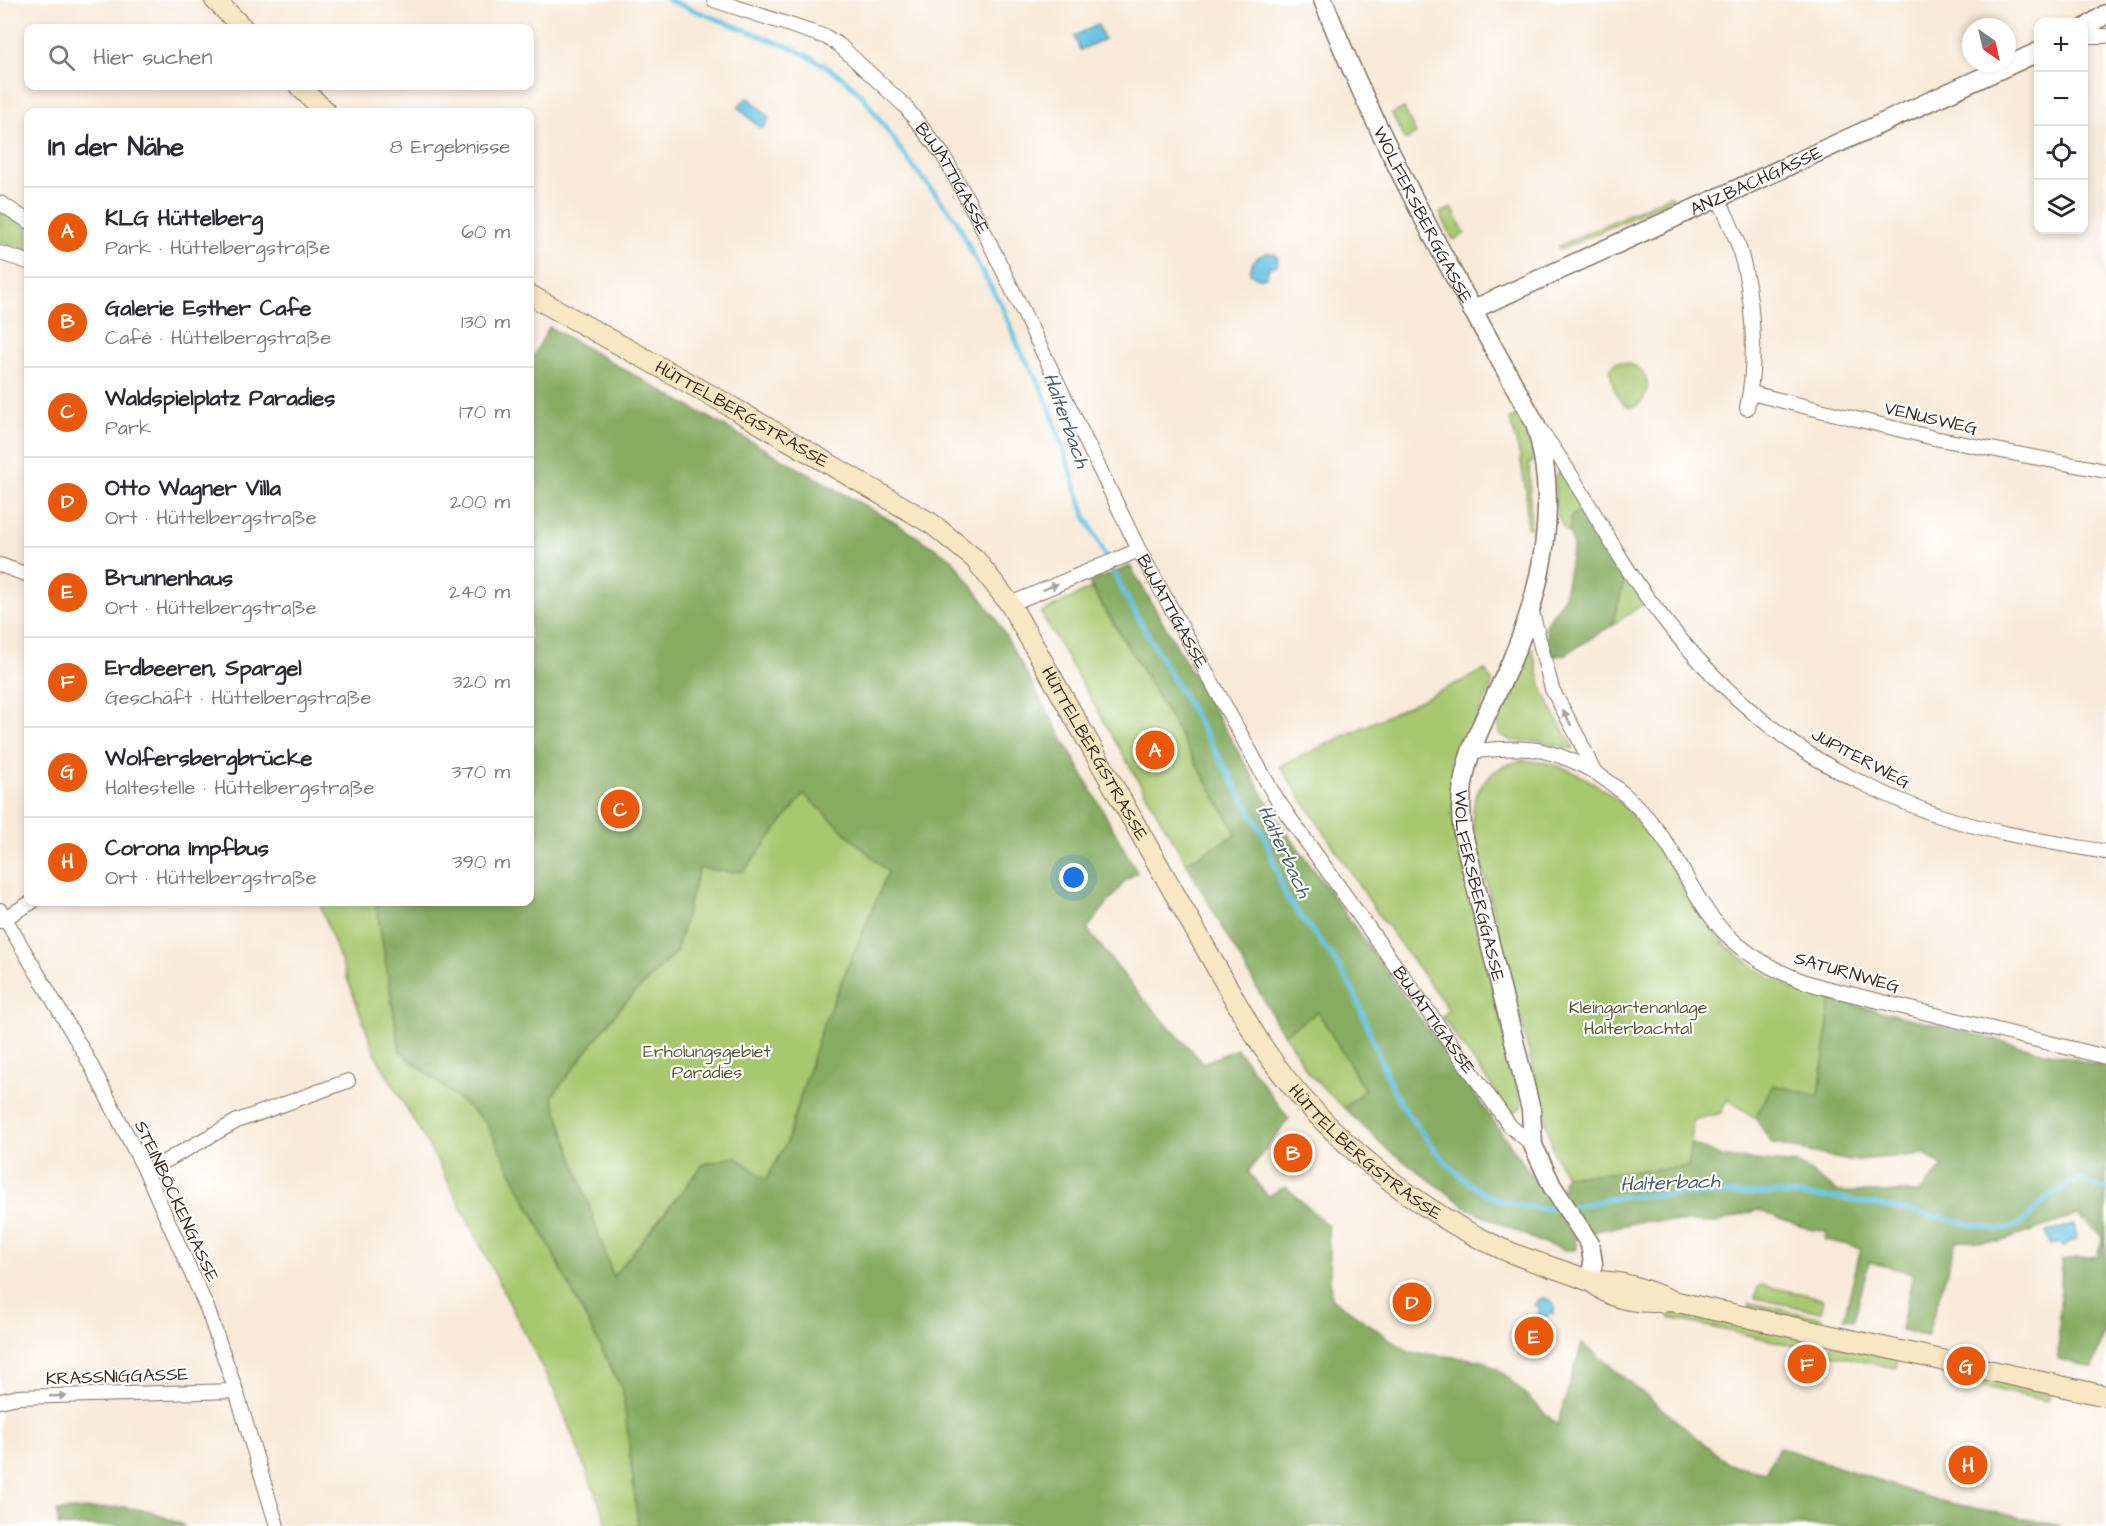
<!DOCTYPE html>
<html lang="de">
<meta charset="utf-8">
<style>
body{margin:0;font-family:"Architects Daughter",sans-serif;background:#f2f2f3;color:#2b2b33}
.controls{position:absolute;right:18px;top:18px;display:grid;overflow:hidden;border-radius:12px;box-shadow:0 3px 9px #0003}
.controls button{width:54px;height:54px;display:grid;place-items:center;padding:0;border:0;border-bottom:2px solid #e1e1e2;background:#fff;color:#2b2b33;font:30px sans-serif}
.compass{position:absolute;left:1962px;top:18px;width:54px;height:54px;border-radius:50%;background:#fff;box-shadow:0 3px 9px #0003;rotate:146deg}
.you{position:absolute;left:1074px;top:878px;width:21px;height:21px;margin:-15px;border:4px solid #fff;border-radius:50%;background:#1a73e8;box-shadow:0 0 0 9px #1a73e833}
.badge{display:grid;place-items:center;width:39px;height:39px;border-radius:50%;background:#ea580c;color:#fff;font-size:20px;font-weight:700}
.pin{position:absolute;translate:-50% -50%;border:3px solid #fff;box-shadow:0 2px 6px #0006}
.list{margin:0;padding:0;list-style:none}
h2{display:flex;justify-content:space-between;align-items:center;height:78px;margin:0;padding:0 24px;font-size:26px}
h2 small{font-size:20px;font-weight:400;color:#7c7c81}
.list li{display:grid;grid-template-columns:39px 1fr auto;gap:18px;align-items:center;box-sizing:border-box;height:90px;padding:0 24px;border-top:2px solid #e1e1e2}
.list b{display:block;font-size:22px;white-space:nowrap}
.list p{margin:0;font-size:20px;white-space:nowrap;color:#7c7c81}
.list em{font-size:20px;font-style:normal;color:#7c7c81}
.icon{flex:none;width:33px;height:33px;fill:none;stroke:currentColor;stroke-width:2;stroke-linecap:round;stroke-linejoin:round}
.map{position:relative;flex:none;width:2106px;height:1526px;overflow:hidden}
.search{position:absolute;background:#fff;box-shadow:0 3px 9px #0003;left:24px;top:24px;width:510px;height:66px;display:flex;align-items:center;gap:15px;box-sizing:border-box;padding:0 21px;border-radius:12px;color:#7c7c81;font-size:22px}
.panel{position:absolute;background:#fff;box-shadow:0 3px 9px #0003;left:24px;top:108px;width:510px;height:798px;border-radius:12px}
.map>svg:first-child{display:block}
.green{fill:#a8c870;stroke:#727947;stroke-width:1.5}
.forest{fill:#86ac62;stroke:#606b40;stroke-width:1.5;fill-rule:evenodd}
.water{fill:#67c5e5;stroke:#517882;stroke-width:1.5}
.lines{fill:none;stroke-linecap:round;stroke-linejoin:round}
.stream{stroke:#67c5e5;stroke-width:5}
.minor-casing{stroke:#7d6d5f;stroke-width:16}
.tertiary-casing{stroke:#7d6d5f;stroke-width:21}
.secondary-casing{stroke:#7d6d5f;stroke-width:22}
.minor{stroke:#fff;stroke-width:14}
.tertiary{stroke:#fff;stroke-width:18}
.secondary{stroke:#f9e7c3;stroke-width:20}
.oneway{fill:#a79f9a}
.labels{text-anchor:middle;stroke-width:4.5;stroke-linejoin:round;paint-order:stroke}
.street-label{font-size:18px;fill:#3b2a1e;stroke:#fff}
.park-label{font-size:18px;fill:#5c5937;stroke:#fff}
.water-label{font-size:20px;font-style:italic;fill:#4a6064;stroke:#fff}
</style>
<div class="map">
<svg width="2106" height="1526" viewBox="0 0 2106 1526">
<rect width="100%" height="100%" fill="#fff"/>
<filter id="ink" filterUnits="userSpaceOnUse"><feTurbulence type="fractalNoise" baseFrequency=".0167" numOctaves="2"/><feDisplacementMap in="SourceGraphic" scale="12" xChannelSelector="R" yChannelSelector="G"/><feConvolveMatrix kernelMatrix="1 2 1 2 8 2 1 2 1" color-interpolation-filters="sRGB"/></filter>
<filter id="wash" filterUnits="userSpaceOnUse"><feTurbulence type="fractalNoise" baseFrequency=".008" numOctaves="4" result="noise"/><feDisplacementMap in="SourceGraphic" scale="24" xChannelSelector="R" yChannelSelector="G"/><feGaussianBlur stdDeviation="1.35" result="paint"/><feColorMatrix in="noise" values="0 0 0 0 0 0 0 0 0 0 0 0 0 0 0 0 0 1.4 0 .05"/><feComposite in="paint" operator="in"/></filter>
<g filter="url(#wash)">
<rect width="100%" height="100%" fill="#f8e9d8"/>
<path class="green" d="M1404 108 1416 134 1405 140 1392 114Z
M1671 195 1673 199 1560 250 1558 246Z
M1452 208 1465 234 1453 240 1440 213Z
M0 211 28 227V251L0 242Z
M1616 362C1684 366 1622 456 1610 369Z
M1518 415C1529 429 1532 445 1533 462L1529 464 1531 528H1527L1526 492 1520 456 1510 419Z
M1561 472 1586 507 1570 517V534C1552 519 1556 497 1555 476L1557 473Z
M1626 575 1645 603 1612 625Z
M1091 588 1140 666 1237 834 1186 863 1041 613Z
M1529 647 1532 648 1541 685 1554 714 1574 748 1572 749 1539 741H1512L1499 734 1497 721Z
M1485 670 1493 683C1472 729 1451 766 1452 818L1521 1103V1108L1514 1112 1507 1108 1442 1017 1449 1010 1379 915 1280 766Z
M670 716 804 794 889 872 821 1030 786 1144 766 1181 736 1157 704 1164 613 1277 551 1097 620 1008 675 952Z
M1525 760C1533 762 1543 761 1551 764 1580 771 1607 791 1629 810 1655 832 1673 871 1690 900 1720 950 1774 989 1831 999L1819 1096 1773 1085 1755 1118 1727 1099 1721 1113 1693 1120 1689 1167 1566 1176 1554 1154 1473 829C1469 791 1487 766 1525 760Z
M319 902H376L400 1051 486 1122 623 1391 638 1526H608L558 1399 438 1162 376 1056Z
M1258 906 1365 1090 1344 1108 1308 1073 1221 926Z
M1761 1285 1821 1298 1823 1301 1821 1312 1755 1298 1758 1287Z
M1750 1303 1822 1318 1820 1323 1749 1308Z
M1667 1312 1686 1314 1819 1342 1818 1351 1670 1318Z
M1831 1344 1898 1359 1896 1368 1829 1354Z
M1956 1372 2049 1393 2047 1401 1954 1380Z"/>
<path class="forest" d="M549 327 897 524 952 559 995 617 1137 872 1125 881 1087 929 1137 992 1203 1063 1237 1049 1289 1119 1248 1172 1268 1196 1286 1187 1328 1226 1331 1298 1409 1352 1481 1360 1501 1371 1557 1425 1582 1343 1729 1464 1765 1472 1779 1447 1936 1500 2061 1526H638L623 1391 486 1122 400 1051 376 902H530V363ZM804 794 888 872 821 1030 786 1144 766 1180 736 1157 704 1164 613 1277 552 1096 620 1008 676 952 699 868 729 872 744 871Z
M1586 507 1626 575 1612 625 1566 654 1551 657 1545 626 1564 597 1573 546 1570 534V517Z
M1130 566 1278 820 1539 1185 1565 1187 1562 1181 1566 1176 1688 1167 1691 1143 1721 1157 1799 1164 1839 1192H1920L1943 1167 1925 1154 1848 1161 1772 1143 1755 1118 1773 1085 1819 1096 1831 999 2106 1067V1324L2093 1368 2058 1359 2062 1260 2097 1256 2103 1237 2078 1215 2000 1242 1956 1241 1927 1336 1901 1330 1913 1273 1869 1262 1854 1320 1844 1318 1861 1248 1825 1240 1826 1232 1809 1229 1758 1210 1715 1223 1643 1221 1597 1231 1575 1240 1577 1247 1575 1250H1565L1540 1242 1468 1208 1386 1148 1344 1108 1365 1090 1318 1012 1283 1034 1186 863 1237 834 1140 666 1089 583Z
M123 1507 150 1511 185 1526H58L57 1511Z"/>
<path class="water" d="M1098 25 1104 39 1080 50 1074 36Z
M747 98 750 99 769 118 764 127H759L738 107Z
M1267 253 1275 254 1278 259 1277 265 1269 267 1266 277 1259 278 1250 273C1251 261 1256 257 1267 253Z
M2074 1225 2077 1238 2061 1247 2059 1243 2050 1245 2046 1232Z
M1544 1298 1551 1301 1554 1305V1313L1547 1314 1548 1323 1544 1325 1542 1329 1533 1325 1532 1318 1540 1311 1539 1307 1534 1305 1540 1299Z"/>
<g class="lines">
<path class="stream" d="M668 0 794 49 824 65 846 80 864 98 914 168 956 219 977 263 1003 308 1019 348 1038 381 1049 406 1085 515 1126 597 1265 837 1286 897 1333 958 1353 990C1368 1026 1380 1063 1397 1097 1404 1110 1414 1122 1423 1134 1460 1185 1496 1211 1561 1209
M1570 1207 1626 1196 1778 1193 1844 1199 1916 1212 1997 1230 2016 1226 2029 1217 2045 1199 2072 1183 2081 1180 2106 1190"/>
</g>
</g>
<g filter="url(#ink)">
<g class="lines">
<defs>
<g id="minor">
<path id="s1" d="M714 0 826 37 838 44 905 106 943 155 978 219 1139 550 1273 793 1289 817 1510 1126 1533 1145"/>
<path d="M2084 36H2106"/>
<path d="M1718 198C1726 214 1734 231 1739 248 1754 295 1757 360 1747 408"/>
<path d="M0 203 28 221"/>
<path d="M0 253 28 262"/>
<path d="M1751 393 1934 438 2106 471"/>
<path d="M1540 429C1554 449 1568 469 1580 490 1604 529 1625 569 1653 605 1695 661 1748 714 1806 752 1843 776 1896 800 1937 815 1991 833 2050 842 2106 852"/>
<path d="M0 565 28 575"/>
<path d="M1010 604 1139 550"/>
<path d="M1531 608 1552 689 1580 741 1593 770"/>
<path d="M1470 751C1493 750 1520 746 1543 751 1598 764 1643 804 1672 852 1688 879 1702 909 1724 932 1752 960 1785 977 1822 987L2106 1057"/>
<path d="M0 910 85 1054 146 1172 207 1308 236 1391 277 1526"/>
<path d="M0 921 32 902"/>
<path d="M146 1172 237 1121 348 1081"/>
<path d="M0 1401 18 1397 236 1391"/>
</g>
<g id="tertiary">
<path id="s2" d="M1323 0C1380 146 1459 286 1535 423 1560 502 1543 588 1511 662 1485 723 1453 764 1463 834L1531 1110 1533 1145 1552 1186 1590 1244 1593 1263 1589 1281"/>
<path d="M2084 29 2106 14"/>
<path id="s3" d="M1472 310 2038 52"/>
</g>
<g id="secondary">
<path d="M215 0 243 28"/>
<path d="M299 86 326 112"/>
<path id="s4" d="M530 295 723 402 932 524 975 559 1010 604 1252 1030C1304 1117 1406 1205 1498 1247 1527 1261 1558 1268 1587 1280 1594 1283 1600 1288 1606 1292 1627 1303 1650 1303 1673 1301"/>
<path d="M1595 1281C1623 1281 1647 1290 1673 1301L2106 1396"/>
</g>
</defs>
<use href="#minor" class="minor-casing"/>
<use href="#tertiary" class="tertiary-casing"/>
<use href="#secondary" class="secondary-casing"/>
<use href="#minor" class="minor"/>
<use href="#tertiary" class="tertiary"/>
<use href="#secondary" class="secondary"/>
</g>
<defs><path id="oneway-solid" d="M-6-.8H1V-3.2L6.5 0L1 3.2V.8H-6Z" transform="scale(1.5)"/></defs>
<g class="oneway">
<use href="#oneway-solid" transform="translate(1050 587) rotate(-23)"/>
<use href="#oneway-solid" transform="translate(1567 718) rotate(-119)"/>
<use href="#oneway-solid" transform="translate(58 1396) rotate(-2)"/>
</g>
</g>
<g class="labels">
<g class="street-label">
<text dy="6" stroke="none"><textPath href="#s1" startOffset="310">BUJATTIGASSE</textPath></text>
<text dy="6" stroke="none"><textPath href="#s3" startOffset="312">ANZBACHGASSE</textPath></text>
<text dy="6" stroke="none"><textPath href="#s2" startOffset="237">WOLFERSBERGGASSE</textPath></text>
<text dy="6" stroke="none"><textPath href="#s4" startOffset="243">HÜTTELBERGSTRASSE</textPath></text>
<text transform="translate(1931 418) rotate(13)" y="6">VENUSWEG</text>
<text dy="6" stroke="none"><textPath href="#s1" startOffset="796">BUJATTIGASSE</textPath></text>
<text dy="6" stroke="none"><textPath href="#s4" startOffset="747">HÜTTELBERGSTRASSE</textPath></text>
<text transform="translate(1861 758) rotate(28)" y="6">JUPITERWEG</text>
<text dy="6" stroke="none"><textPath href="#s2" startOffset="954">WOLFERSBERGGASSE</textPath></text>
<text transform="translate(1847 972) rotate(16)" y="6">SATURNWEG</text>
<text dy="6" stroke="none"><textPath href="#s1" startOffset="1282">BUJATTIGASSE</textPath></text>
<text dy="6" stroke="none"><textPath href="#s4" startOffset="1233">HÜTTELBERGSTRASSE</textPath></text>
<text transform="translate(177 1201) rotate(65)" y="6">STEINBÖCKENGASSE</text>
<text transform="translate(117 1376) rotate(-2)" y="6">KRASSNIGGASSE</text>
</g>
<g class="park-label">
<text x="1638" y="1013">Kleingartenanlage<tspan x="1638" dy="21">Halterbachtal</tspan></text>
<text x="707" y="1057">Erholungsgebiet<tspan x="707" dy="21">Paradies</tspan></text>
</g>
<g class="water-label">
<text transform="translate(1067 420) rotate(70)" y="7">Halterbach</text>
<text transform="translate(1285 851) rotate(65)" y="7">Halterbach</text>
<text transform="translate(1670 1182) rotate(-2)" y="7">Halterbach</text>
</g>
</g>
</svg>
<div class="controls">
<button>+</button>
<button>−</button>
<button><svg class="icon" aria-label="locate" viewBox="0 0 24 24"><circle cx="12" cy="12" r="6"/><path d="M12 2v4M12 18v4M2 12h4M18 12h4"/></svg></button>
<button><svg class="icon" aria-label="layers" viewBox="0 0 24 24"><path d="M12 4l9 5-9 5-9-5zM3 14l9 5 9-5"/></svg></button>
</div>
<svg class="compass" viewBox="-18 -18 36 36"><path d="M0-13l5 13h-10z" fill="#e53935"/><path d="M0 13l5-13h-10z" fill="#7c7c81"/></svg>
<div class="you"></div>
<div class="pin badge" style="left:1155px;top:750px">A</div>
<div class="pin badge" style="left:1293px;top:1153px">B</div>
<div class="pin badge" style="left:620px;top:809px">C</div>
<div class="pin badge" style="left:1412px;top:1302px">D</div>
<div class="pin badge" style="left:1534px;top:1336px">E</div>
<div class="pin badge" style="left:1807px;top:1364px">F</div>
<div class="pin badge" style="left:1966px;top:1366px">G</div>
<div class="pin badge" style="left:1968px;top:1465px">H</div>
<div class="search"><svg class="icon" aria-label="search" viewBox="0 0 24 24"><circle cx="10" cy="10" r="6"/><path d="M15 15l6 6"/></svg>Hier suchen</div>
<section class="panel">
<h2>In der Nähe<small>8 Ergebnisse</small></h2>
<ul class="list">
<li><span class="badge">A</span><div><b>KLG Hüttelberg</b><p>Park · Hüttelbergstraße</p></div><em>60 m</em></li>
<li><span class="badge">B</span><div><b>Galerie Esther Cafe</b><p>Café · Hüttelbergstraße</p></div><em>130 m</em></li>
<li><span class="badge">C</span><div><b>Waldspielplatz Paradies</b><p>Park</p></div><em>170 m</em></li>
<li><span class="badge">D</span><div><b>Otto Wagner Villa</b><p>Ort · Hüttelbergstraße</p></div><em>200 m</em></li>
<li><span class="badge">E</span><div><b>Brunnenhaus</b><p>Ort · Hüttelbergstraße</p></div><em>240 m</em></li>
<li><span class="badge">F</span><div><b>Erdbeeren, Spargel</b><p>Geschäft · Hüttelbergstraße</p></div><em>320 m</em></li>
<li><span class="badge">G</span><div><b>Wolfersbergbrücke</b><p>Haltestelle · Hüttelbergstraße</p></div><em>370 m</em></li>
<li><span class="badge">H</span><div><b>Corona Impfbus</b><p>Ort · Hüttelbergstraße</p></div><em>390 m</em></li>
</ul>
</section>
</div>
